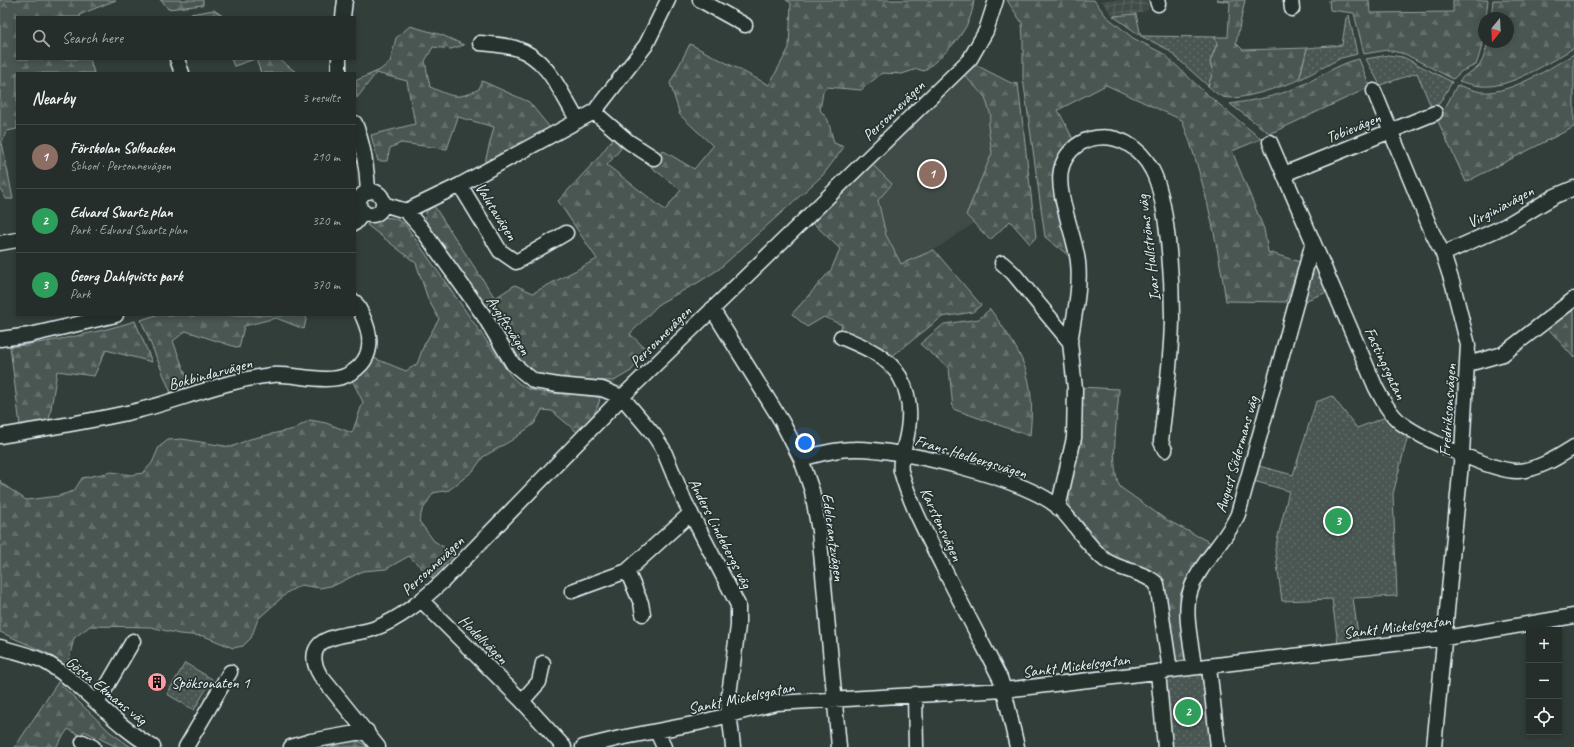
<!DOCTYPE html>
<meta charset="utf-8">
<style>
body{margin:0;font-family:Caveat,sans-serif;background:#2e3633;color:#f1f3f6}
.controls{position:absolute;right:12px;bottom:12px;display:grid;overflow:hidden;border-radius:0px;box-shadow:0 2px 6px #0003}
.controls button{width:36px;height:36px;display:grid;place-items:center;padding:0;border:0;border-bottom:1px solid #424a47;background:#262e2b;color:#f1f3f6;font:20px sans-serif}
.compass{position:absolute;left:1478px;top:12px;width:36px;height:36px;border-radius:50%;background:#262e2b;box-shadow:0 2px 6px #0003;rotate:198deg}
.you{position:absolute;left:805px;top:443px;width:14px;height:14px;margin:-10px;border:3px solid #fff;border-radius:50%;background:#1a73e8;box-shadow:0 0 0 6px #1a73e833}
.badge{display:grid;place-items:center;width:26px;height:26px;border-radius:50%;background:#8abfa5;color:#fff;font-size:13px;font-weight:700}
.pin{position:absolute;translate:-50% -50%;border:2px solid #fff;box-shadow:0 1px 4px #0006}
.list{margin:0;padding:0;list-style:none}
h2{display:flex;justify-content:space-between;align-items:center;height:52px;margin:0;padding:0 16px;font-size:17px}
h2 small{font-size:13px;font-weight:400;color:#a4a8a9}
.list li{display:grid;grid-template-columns:26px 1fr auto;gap:12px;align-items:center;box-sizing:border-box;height:64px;padding:0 16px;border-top:1px solid #424a47}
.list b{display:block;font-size:15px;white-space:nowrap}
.list p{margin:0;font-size:13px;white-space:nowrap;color:#a4a8a9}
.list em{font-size:13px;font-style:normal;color:#a4a8a9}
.icon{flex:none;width:22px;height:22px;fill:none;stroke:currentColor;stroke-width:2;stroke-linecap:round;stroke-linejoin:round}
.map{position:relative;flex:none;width:1574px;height:747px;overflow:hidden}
.search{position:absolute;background:#262e2b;box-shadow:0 2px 6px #0003;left:16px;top:16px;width:340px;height:44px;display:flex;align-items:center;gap:10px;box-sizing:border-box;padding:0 14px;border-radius:0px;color:#a4a8a9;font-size:15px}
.panel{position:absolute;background:#262e2b;box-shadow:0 2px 6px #0003;left:16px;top:72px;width:340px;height:244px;border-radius:0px}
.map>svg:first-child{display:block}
.built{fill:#3f4b46}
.industrial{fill:url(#industrial-grid)}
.grass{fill:url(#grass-dots);stroke:#98a4a4}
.forest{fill:url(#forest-firs);stroke:#98a4a4}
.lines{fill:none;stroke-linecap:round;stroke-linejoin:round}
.minor-casing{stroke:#e8f1f8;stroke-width:17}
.minor{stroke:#26332d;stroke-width:14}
.labels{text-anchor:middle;stroke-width:3.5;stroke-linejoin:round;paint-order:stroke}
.street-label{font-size:16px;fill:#e8f1f8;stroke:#26332d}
.poi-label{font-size:16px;fill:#e8f1f8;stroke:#26332d;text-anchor:start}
</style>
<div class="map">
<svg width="1574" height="747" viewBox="0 0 1574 747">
<defs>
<pattern id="industrial-grid" width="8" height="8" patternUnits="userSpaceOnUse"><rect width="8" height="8" fill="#3f4b46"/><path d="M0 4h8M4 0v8" fill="none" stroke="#5b6561"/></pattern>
<pattern id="grass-dots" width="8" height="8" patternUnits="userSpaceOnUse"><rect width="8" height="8" fill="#495651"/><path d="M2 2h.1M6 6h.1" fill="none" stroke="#636f6b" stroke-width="1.8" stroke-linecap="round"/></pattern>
<pattern id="forest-firs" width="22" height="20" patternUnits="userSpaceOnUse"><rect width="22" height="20" fill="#495651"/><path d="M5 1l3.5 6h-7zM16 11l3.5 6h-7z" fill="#636f6b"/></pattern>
</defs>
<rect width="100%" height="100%" fill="#323e39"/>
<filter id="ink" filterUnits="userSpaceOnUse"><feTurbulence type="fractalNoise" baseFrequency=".025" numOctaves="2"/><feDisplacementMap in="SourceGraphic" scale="8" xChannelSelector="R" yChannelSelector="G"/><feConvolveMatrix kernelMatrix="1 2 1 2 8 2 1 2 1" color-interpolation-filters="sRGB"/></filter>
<g filter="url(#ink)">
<path class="built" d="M964 75 985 97 991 116 988 126 992 153 966 215 973 224 934 250 901 265 886 235 872 164Z"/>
<path class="industrial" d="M1101 0H1147L1148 10 1136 14 1113 16Z"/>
<path class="grass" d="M1349 15 1357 54 1341 58 1299 80 1307 48 1342 45 1346 18Z
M1141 36 1215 37 1217 44 1210 62 1213 72 1208 86 1167 49Z
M1388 55 1403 57 1452 82 1439 104 1432 109 1417 73 1380 85 1366 59Z
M1315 260 1327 292 1299 303Z
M1332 396 1357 428 1386 417 1396 428 1408 435 1393 494 1397 596 1353 598 1359 642 1338 644 1332 599 1282 601 1275 549 1289 491 1250 480 1255 465 1293 475 1316 402Z
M185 663 212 679 194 710 167 694Z
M1203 671 1214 747H1171L1161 677Z"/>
<path class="forest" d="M0 0H116L81 14 80 17H17V59H90L94 73H17V129L7 131 2 142 13 199H6L0 188Z
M160 0H203V5L168 9 163 2Z
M786 0H974C971 32 947 52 924 71L917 69 902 74 882 73 861 90 826 87 823 92 820 110 828 120 834 143 844 147 823 175 719 269 699 282 660 303 630 334 647 350 631 371 614 381 559 380 538 374 520 362 489 312 425 220 426 212 434 206 495 298 515 285 533 293 597 259 558 201 598 158 614 137 624 145 607 165 665 210 681 190 651 167 662 150 694 169 713 146 680 115 670 83 690 44 769 85 789 48 791 3Z
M1007 0H1094L1106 16 1133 38 1164 54 1203 91 1261 139 1232 151 1264 229 1268 252 1300 262 1286 302 1226 301C1217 240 1204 178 1182 120L1106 85 1058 110 1074 141 1064 152 1073 259 1045 237 1023 78V39L1022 23Z
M1217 0H1245L1236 43 1243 50 1307 48 1299 80C1282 86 1239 102 1223 97 1217 95 1212 89 1208 86L1213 72 1210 62 1217 44 1215 37H1228L1230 2Z
M1329 0H1369L1370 13 1453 12V0H1488L1486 18H1484C1484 35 1482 49 1476 65L1462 71 1453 79 1405 54 1387 50 1364 54 1354 13 1330 10Z
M1493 0H1574V48C1551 61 1517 84 1490 86 1479 87 1469 84 1459 81 1465 74 1470 73 1477 68 1483 63 1486 50 1488 42H1508V18H1491Z
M214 10 224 17H178L179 16Z
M1136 14 1141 36 1113 16Z
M410 26 442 35 464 45 451 49 433 47 425 61 430 87C452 96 456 101 479 89L482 81 529 102 551 129 485 162 494 127 458 117 447 149 401 143 390 148 387 161H378L371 135 415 124 407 81 376 73 357 98 355 81 380 70 390 62 396 38Z
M1574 54V127L1466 182 1436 117 1445 108 1457 85C1467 88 1479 93 1490 92 1518 89 1550 68 1574 54Z
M231 59H255L234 66Z
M256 59H279L297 73H261Z
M1359 59 1370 87 1276 131 1269 133 1230 104C1254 100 1276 97 1298 87 1319 78 1337 64 1359 59Z
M976 65 1011 83 1018 84 1036 237 1030 244 1010 221 990 240 966 215 992 153 988 126 991 116 985 97 964 75Z
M872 164 892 184 878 200 886 235 901 264 934 250 981 305 973 312 942 317 891 357 840 331 842 325 824 317 807 327 792 314 831 270 840 249 812 222Z
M376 217 393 218 404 223 511 376C515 380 519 384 523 386 543 398 577 391 600 398 598 413 587 422 577 432L552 411 542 410 534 424 512 440 483 457 473 471 449 490 433 493 422 511 419 521 434 541 455 554 432 578 409 556 386 569 363 571 335 585 320 588 301 585 288 592 258 619 251 638 243 646 233 648 204 636 179 634 151 627 90 626 74 638 67 668 49 654 0 632V480L1 483 26 500 58 496 74 491 82 478 112 472 131 475 143 473 152 463 159 447 168 440 182 439 231 447 250 439 294 429 310 420 326 423 352 433 363 402 352 380 362 374 371 357 406 371 417 364 424 345 439 319 428 299 416 263 367 225Z
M1574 305V358L1546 326Z
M990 309C1024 356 1036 376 1030 436L953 409 949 368 920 344 944 324 979 319Z
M156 315H307L304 329 276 318 244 326 239 348 186 331 173 341 190 386 171 393 141 320Z
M135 321 152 362 106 350 94 376 57 371 49 421 20 425 10 347C53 341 94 334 135 321Z
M1080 387 1119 389C1118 413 1109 467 1120 487L1165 519 1211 543 1186 579 1180 596 1186 660 1172 661 1163 590 1100 550 1075 520 1070 507 1069 497Z
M58 682 110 732 131 747H117L84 731 81 736 68 729 56 747H15Z
M350 740 361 742 367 747H327Z"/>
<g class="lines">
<defs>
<path id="minor" d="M700 0 745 25
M1157 0 1158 4
M1291 0 1292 9
M343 17 345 0
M480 43C492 44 504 45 515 48 549 58 561 94 578 121
M177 59 182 73
M339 59V73
M1374 91 1432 232 1443 254 1453 285 1468 345 1462 453 1434 747
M594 112 629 142 654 158
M355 123C364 146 367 167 368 192
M1270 142 1376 388C1383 401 1390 414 1401 423 1421 438 1494 472 1518 471 1538 470 1558 457 1574 447
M1284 174 1435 113
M460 185 500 251 516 262 566 233
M359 203a12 12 0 1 1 24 0a12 12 0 1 1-24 0Z
M383 204 406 211 460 185 594 112 646 45 668 0
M406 211 421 228 484 316 513 364 534 381 558 385 602 389 622 397 654 435 663 449 684 500 738 605V626L728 702 733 747
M355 223 364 212
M0 243 17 240
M1443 254 1505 226 1555 196 1574 188
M1002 263 1013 273 1070 342 1075 389 1074 438 1058 508
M712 309 782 422 801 459 812 491 819 531 839 747
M841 337C862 346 887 355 900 377 912 398 911 421 905 444 903 453 899 462 901 471 910 504 927 535 942 565 961 603 981 641 1000 678L1004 690 1017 747
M0 339 30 335 116 315
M1070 342C1074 316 1081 288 1078 262 1075 235 1056 195 1061 170 1064 155 1076 143 1090 139 1117 132 1140 147 1152 170 1168 199 1172 281 1172 316 1172 358 1165 400 1161 442L1165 450
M1468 364 1503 354 1574 299
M0 436C47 428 94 421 140 410 183 399 227 380 272 375 293 373 327 385 347 375 380 358 371 328 355 302
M801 459C818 454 836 449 854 449 899 448 1026 478 1059 508 1076 524 1086 545 1105 560 1121 571 1143 571 1157 584L1170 670
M627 571 641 603 643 614
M572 591 627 571 691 513
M422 601 522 701 564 747
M0 647C15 652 33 655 47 663 86 686 113 725 153 747
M1194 667C1192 647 1184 615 1189 596 1196 566 1226 542 1238 514L1313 242
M1209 667 1218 747
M1158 672 1165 747
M915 694 916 747
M522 701 539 682 543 663
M97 703 133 641
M657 732 664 747
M83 742 93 747
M186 747 230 672
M291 747 311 741 367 731
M378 747 320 675C314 665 311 653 320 644 331 634 359 634 373 629 401 619 422 600 443 581L622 397 970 59 986 31 996 0
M583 747 620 738 698 723 776 703 1004 690 1445 638 1574 616"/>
</defs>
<use href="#minor" class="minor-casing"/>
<use href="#minor" class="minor"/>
</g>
</g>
<defs>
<symbol id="building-disc" viewBox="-11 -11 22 22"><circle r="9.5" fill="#ff9aa2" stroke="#26332d"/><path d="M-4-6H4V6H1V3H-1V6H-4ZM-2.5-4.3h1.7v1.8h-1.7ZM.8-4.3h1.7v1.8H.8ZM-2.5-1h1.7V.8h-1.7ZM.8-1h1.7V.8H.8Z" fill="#111"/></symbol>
</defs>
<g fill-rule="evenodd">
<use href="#building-disc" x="146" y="671" width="22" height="22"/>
</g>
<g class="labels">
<g class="street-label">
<text transform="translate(893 110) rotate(-44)" y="6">Personnevägen</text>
<text transform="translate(1353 127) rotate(-22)" y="6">Tobievägen</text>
<text transform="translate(1500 206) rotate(-28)" y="6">Virginiavägen</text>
<text transform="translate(497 211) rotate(58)" y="6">Valutavägen</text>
<text transform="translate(1148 248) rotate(-97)" y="6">Ivar Hallströms väg</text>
<text transform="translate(509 325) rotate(57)" y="6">Avgiftsvägen</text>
<text transform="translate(660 336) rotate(-45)" y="6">Personnevägen</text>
<text transform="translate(1386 363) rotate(65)" y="6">Fastingsgatan</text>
<text transform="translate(210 373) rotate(-15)" y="6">Bokbindarvägen</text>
<text transform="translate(1447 410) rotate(-86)" y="6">Fredriksonsvägen</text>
<text transform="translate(1236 454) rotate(-74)" y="6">August Södermans väg</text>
<text transform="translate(971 456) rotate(17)" y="6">Frans Hedbergsvägen</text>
<text transform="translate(942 524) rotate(65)" y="6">Karstensvägen</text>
<text transform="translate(721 533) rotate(63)" y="6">Anders Lindebergs väg</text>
<text transform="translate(834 537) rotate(82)" y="6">Edelcrantzvägen</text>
<text transform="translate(432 565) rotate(-43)" y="6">Personnevägen</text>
<text transform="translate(1397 626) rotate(-7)" y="6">Sankt Mickelsgatan</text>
<text transform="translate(484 639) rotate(45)" y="6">Hodellvägen</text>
<text transform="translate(1076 665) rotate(-7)" y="6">Sankt Mickelsgatan</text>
<text transform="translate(107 690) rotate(39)" y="6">Gösta Ekmans väg</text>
<text transform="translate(741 697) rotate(-12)" y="6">Sankt Mickelsgatan</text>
</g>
<g class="poi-label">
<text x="171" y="688">Spöksonaten 1</text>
</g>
</g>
</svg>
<div class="controls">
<button>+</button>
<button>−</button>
<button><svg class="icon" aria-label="locate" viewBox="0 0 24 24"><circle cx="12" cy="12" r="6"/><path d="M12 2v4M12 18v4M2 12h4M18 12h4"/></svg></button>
</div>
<svg class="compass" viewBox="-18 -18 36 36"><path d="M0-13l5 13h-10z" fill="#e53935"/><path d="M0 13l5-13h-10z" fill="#a4a8a9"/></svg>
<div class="you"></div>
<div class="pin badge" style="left:932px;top:174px;background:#8d6e63">1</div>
<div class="pin badge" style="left:1188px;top:712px;background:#2e9e5b">2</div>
<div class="pin badge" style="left:1338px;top:521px;background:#2e9e5b">3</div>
<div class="search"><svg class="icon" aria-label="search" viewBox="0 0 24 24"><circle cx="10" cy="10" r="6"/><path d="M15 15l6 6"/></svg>Search here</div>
<section class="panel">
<h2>Nearby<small>3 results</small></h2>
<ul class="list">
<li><span class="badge" style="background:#8d6e63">1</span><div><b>Förskolan Solbacken</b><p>School · Personnevägen</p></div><em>210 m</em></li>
<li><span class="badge" style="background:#2e9e5b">2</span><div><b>Edvard Swartz plan</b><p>Park · Edvard Swartz plan</p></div><em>320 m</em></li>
<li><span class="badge" style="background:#2e9e5b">3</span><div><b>Georg Dahlqvists park</b><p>Park</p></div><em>370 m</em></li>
</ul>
</section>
</div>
